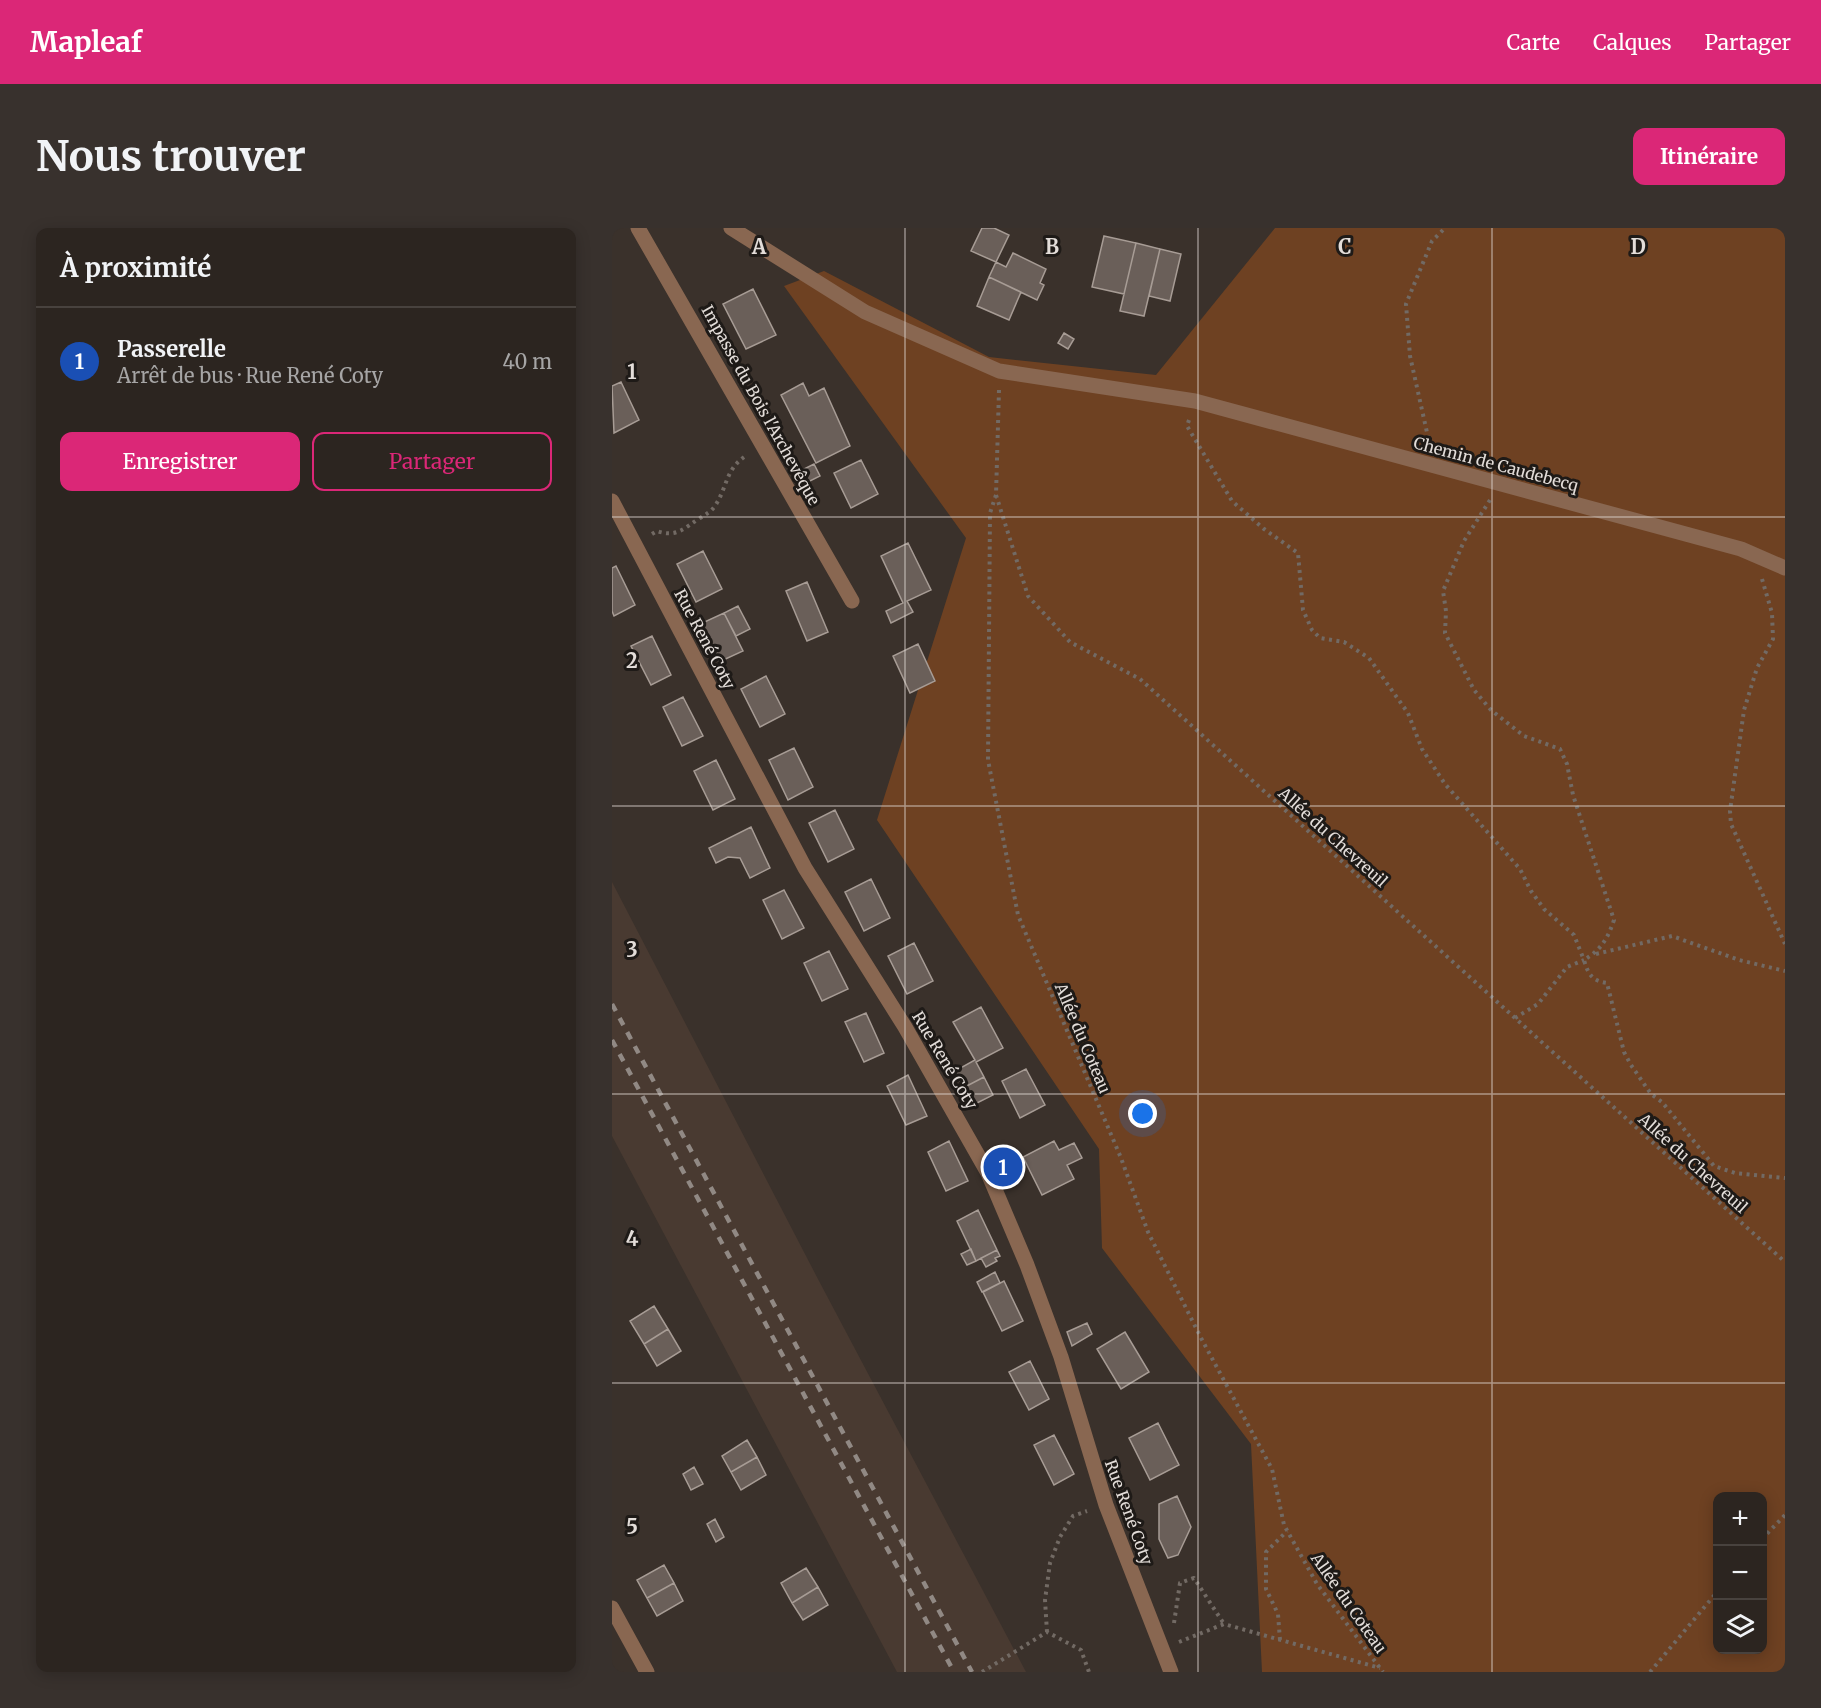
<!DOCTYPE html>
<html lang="fr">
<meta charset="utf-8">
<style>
body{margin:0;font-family:Merriweather,serif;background:#38312d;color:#f1f3f6}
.controls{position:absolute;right:18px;bottom:18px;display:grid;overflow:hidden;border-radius:12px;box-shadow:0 3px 15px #0003}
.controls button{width:54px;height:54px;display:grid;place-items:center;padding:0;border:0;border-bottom:2px solid #48423e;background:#2c2520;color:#f1f3f6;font:30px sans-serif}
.you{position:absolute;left:531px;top:886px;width:21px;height:21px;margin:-15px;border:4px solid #fff;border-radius:50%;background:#1a73e8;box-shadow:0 0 0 9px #1a73e833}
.badge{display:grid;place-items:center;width:39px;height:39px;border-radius:50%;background:#db2777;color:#fff;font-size:20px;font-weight:700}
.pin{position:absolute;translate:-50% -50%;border:3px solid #fff;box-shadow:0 2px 6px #0006}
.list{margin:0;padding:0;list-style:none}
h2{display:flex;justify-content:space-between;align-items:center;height:78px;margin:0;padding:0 24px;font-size:26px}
h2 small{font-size:20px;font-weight:400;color:#a6a5a5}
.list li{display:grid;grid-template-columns:39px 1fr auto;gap:18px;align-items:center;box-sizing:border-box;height:108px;padding:0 24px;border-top:2px solid #48423e}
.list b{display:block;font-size:22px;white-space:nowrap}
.list p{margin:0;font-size:20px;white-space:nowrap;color:#a6a5a5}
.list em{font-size:20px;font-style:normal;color:#a6a5a5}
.actions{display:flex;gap:12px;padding:18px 24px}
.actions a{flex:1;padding:14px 0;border:2px solid #db2777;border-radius:12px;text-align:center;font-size:21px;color:#db2777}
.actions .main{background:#db2777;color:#fff}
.icon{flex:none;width:33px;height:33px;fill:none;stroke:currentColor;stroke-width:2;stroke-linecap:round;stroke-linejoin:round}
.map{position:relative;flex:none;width:1173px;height:1444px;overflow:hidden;border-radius:12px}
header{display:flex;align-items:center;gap:36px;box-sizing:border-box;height:84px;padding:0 30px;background:#db2777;color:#fff}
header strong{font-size:28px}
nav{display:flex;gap:33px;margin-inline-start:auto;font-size:21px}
.intro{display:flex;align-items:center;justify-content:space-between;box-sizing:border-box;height:144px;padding:0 36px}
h1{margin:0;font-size:42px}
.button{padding:15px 27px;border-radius:12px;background:#db2777;color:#fff;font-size:21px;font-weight:700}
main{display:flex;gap:36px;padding:0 36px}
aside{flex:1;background:#2c2520;border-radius:12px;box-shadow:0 3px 15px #0003}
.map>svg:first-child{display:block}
.built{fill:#493a31}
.green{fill:#6e4122;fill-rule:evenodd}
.building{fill:#6a5f59;stroke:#a79c95;stroke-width:1.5}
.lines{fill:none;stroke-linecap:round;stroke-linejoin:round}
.path{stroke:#726a64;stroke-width:4;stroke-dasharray:3 4.5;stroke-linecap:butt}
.minor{stroke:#896751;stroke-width:15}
.rail{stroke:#918984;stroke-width:4.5;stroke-dasharray:8 8;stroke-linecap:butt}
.grid{fill:none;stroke:#e3ddd9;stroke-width:1.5;stroke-opacity:0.55}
.labels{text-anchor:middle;stroke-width:6;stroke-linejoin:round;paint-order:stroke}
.street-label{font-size:16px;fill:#e3ddd9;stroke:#1e1a17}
.grid-label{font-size:20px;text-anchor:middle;font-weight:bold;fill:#e3ddd9;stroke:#1e1a17;stroke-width:6;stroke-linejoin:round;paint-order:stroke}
</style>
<header>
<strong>Mapleaf</strong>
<nav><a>Carte</a><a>Calques</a><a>Partager</a></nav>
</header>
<div class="intro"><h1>Nous trouver</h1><a class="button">Itinéraire</a></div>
<main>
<aside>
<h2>À proximité<small></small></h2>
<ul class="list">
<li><span class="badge" style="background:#1a4fb4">1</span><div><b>Passerelle</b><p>Arrêt de bus · Rue René Coty</p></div><em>40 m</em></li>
</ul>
<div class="actions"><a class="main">Enregistrer</a><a>Partager</a></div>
</aside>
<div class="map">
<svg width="1173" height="1444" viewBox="0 0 1173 1444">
<rect width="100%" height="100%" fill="#3a312b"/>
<path class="built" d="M0 654 207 1053 414 1444H285L0 908Z"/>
<path class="green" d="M663 0H1173V1444H650L639 1216 490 1020 487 921 265 592 354 310 172 58 212 43 377 129 544 147ZM1106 1268H1150V1422H1106Z"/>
<path class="building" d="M370 0H382L397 7 384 34 359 23Z
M492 8 524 15 512 66 480 59Z
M524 15 548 21 532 88 508 83Z
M548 21 569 26 558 73 537 68Z
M401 25 434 41 428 55 432 57 425 72 377 49 384 34 394 39Z
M377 49 409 64 397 92 365 78Z
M141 61 164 107 134 121 111 76Z
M452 105 462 111 456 121 446 115Z
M9 154 27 192 2 205 0 158Z
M191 155 197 168 212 160 238 218 204 235 169 167Z
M249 232 266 266 239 280 222 245Z
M202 236 208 248 188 258 182 246Z
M296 315 319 362 295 373 301 384 279 395 274 383 291 375 269 328Z
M91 323 110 361 84 374 65 336Z
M4 338 23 377 2 388 0 383V340Z
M195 354 216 404 195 413 174 363Z
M126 378 138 401 124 408 112 385Z
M112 385 131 423 107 434 88 396Z
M40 408 59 447 39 457 19 418Z
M306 416 323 453 298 465 281 428Z
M154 448 173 486 148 499 129 461Z
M71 469 91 508 70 518 51 479Z
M182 520 201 559 176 572 157 532Z
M104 532 123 571 101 582 82 543Z
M223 582 242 621 216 634 197 595Z
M139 599 158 640 138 650 128 630 116 629 104 635 97 620Z
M259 651 278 690 252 703 233 664Z
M172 662 192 700 170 711 151 672Z
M302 715 321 753 295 766 276 728Z
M217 723 236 761 210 773 192 735Z
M369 779 391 820 364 834 372 849 351 860 343 843 363 832 341 794Z
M254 785 272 825 252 834 233 794Z
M414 841 433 877 408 890 390 853Z
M296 847 315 888 294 897 275 858Z
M372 849 381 867 359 878 349 861Z
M337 913 356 953 334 963 316 924Z
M442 913 447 922 462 915 470 930 455 937 462 951 430 967 411 929Z
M366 982 385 1022 364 1033 345 993Z
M359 1021 364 1033 355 1037 349 1026Z
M385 1022 388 1028 383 1030 385 1033 374 1039 369 1030Z
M383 1044 388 1055 370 1064 365 1054Z
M392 1053 411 1093 390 1103 371 1064Z
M42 1078 56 1101 32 1116 18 1093Z
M475 1095 480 1106 460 1118 455 1104Z
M56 1101 69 1123 45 1138 32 1116Z
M513 1104 537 1144 509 1161 485 1121Z
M418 1133 437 1171 417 1182 397 1144Z
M546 1195 567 1237 538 1252 517 1210Z
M442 1207 462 1246 442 1257 422 1217Z
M135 1212 145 1229 119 1244 110 1228Z
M145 1229 154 1247 129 1262 119 1244Z
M82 1239 91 1256 79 1262 71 1246Z
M565 1268 579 1299 566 1327 556 1330 547 1311V1276Z
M103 1291 112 1309 104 1314 95 1296Z
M52 1337 62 1355 35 1370 25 1352Z
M194 1340 206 1359 180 1375 169 1355Z
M62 1355 71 1373 45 1388 35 1370Z
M206 1359 216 1377 191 1392 180 1375Z"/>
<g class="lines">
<path class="path" d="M387 162 384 267 416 368 458 414 528 451 1173 1034
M577 192 575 198 620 273 652 301 686 325 691 382 700 402 708 410 732 414 757 430 796 485 810 521 833 556 908 641 919 663 932 681 962 707 972 732
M818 218 798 128 794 76 820 13 833 0
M384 267 378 285 376 532 406 687 509 930 536 1004 589 1110 660 1241 672 1297 705 1356 771 1444
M878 272 852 313 831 363 834 383 833 405 862 462 879 482 912 508 948 521 955 536 961 567 1002 692C996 710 989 722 972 732 976 746 980 753 995 755L1012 824 1019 837 1039 866 1050 874 1102 938 1123 945 1173 950
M40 306 45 303C65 310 72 300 88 290 94 286 99 284 103 278 116 258 113 241 135 227
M1150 351 1160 385 1161 411 1145 440 1132 482 1118 583 1119 596 1173 716
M984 726 1060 708 1127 732 1173 743
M903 790 926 776 955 739 972 732
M1150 1311 1173 1287
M562 1395 568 1355 582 1350 612 1396
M435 1404 433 1372 438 1335 448 1309 461 1288 475 1283
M668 1412 666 1386 654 1361V1324L675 1303
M567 1414 612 1396 768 1440
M370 1444 435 1404 469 1422 477 1444
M1038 1444 1106 1363"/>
<path class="minor" d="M26 0 240 373
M119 0 253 84 387 143 583 173 1129 321 1173 340
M0 273 193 640 293 799 376 945 415 1037 449 1129 494 1277 559 1444
M0 1380 35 1444"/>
<path class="rail" d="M0 776 360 1444
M0 812 342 1444"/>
</g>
<path class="grid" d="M293 0V1444M586 0V1444M880 0V1444M0 289H1173M0 578H1173M0 866H1173M0 1155H1173"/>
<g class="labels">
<g class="street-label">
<text transform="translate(149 177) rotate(61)" y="6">Impasse du Bois l'Archevêque</text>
<text transform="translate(884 236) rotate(15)" y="6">Chemin de Caudebecq</text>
<text transform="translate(93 411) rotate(62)" y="6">Rue René Coty</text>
<text transform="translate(721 609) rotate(42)" y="6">Allée du Chevreuil</text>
<text transform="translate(471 810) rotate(67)" y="6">Allée du Coteau</text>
<text transform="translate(333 832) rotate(59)" y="6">Rue René Coty</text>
<text transform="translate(1081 935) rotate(42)" y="6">Allée du Chevreuil</text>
<text transform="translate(517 1284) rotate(70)" y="6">Rue René Coty</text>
<text transform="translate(737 1375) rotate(55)" y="6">Allée du Coteau</text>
</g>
</g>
<g class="grid-label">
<text x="147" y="26">A</text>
<text x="440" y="26">B</text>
<text x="733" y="26">C</text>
<text x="1026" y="26">D</text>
<text x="20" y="151">1</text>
<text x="20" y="440">2</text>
<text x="20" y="729">3</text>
<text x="20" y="1018">4</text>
<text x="20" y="1306">5</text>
</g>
</svg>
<div class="controls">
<button>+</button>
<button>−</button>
<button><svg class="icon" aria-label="layers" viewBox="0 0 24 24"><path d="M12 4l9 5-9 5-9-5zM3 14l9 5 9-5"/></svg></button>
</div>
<div class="you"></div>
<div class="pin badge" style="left:391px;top:939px;background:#1a4fb4">1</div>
</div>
</main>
